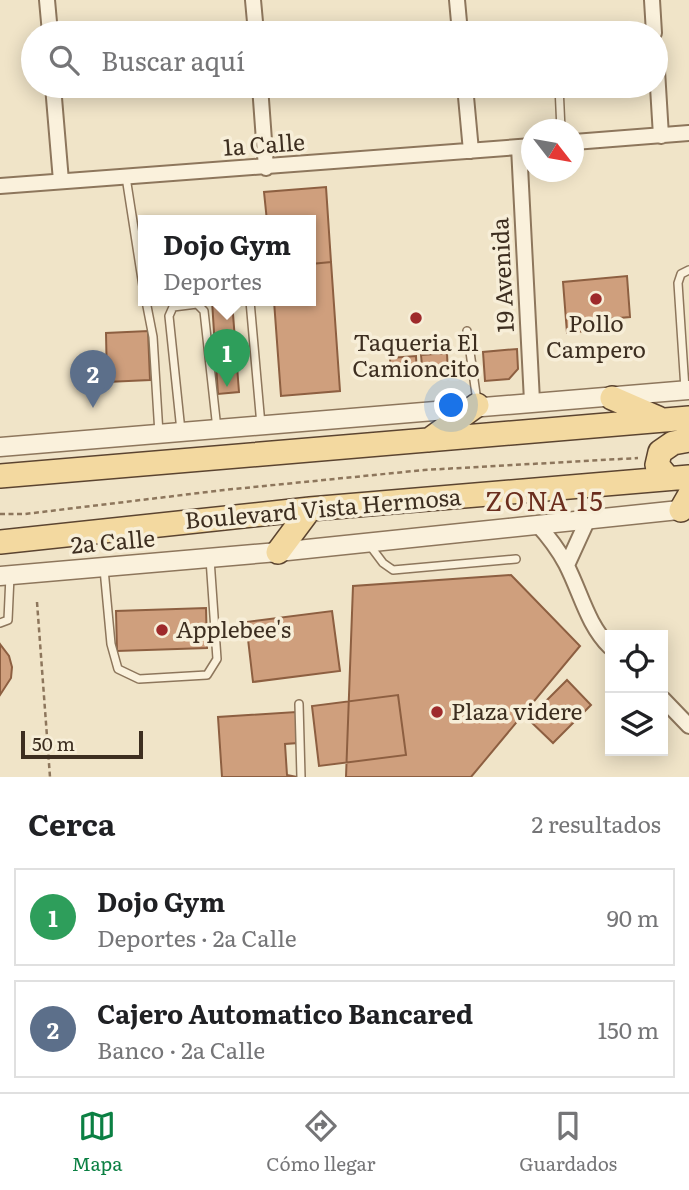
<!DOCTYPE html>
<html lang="es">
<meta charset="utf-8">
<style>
body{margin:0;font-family:Literata,serif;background:#f2f2f2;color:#202124}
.controls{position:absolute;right:21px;bottom:21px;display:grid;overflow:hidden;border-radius:0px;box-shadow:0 4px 18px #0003}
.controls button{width:63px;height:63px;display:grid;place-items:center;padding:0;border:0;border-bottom:2px solid #e0e0e0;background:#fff;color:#202124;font:35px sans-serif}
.compass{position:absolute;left:521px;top:119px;width:63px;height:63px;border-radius:50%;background:#fff;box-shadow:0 4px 18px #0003;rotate:121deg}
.scale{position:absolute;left:21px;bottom:18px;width:122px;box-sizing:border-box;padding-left:7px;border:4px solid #3d2e20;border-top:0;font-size:19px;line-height:24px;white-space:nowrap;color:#3d2e20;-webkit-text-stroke:5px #f7eed8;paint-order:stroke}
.you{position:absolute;left:452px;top:406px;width:24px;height:24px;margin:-18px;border:5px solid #fff;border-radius:50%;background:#1a73e8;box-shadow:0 0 0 10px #1a73e833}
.badge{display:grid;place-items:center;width:46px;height:46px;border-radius:50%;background:#0b8043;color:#fff;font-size:23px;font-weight:700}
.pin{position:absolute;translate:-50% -58px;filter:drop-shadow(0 2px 4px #0008)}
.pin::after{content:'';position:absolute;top:37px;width:24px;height:21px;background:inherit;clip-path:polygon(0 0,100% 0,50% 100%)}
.popup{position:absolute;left:138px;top:215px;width:178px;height:91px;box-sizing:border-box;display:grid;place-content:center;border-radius:0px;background:#fff;filter:drop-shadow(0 2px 5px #0005);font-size:23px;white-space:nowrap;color:#757577}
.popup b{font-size:26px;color:#202124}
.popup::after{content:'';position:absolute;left:50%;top:100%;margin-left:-14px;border:14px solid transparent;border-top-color:#fff}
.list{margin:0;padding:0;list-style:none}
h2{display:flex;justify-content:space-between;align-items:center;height:91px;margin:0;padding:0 28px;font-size:30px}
h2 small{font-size:23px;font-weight:400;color:#757577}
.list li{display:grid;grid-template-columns:46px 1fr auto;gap:21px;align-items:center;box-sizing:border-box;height:98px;margin:0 14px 14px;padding:0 14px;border:2px solid #e0e0e0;border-radius:0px}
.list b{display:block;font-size:26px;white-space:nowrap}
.list p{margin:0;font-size:23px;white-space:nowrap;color:#757577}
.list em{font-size:23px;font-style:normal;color:#757577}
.icon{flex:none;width:38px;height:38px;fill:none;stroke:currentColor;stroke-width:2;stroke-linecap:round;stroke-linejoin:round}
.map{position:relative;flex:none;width:689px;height:777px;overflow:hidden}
.search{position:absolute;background:#fff;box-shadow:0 4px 18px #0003;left:21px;right:21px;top:21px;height:77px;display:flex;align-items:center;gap:18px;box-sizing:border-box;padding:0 24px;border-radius:38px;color:#757577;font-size:26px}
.sheet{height:315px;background:#fff}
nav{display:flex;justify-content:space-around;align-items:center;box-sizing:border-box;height:98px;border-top:2px solid #e0e0e0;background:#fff;font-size:19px;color:#757577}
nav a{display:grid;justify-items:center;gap:4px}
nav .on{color:#0b8043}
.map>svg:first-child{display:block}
.building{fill:#cf9f7d;stroke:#8d5f41;stroke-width:2}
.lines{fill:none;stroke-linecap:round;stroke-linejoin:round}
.service-casing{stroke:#8d765c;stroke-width:10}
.minor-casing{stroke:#8d765c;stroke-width:18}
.tertiary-casing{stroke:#8d765c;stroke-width:21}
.primary-casing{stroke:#5b4430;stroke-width:26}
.path{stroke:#8d765c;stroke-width:2.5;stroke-dasharray:5 3.5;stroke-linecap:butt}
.service{stroke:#faf1dc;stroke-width:7}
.minor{stroke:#faf1dc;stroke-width:14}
.tertiary{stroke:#faf1dc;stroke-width:18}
.primary{stroke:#f3d9a0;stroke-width:23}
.poi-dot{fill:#9e2a2b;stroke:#f7eed8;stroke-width:2.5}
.labels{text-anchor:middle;stroke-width:7;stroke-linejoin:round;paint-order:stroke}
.street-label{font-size:23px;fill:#3d2e20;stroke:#f7eed8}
.poi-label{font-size:23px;fill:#3d2e20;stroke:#f7eed8}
.quarter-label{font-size:26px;letter-spacing:2px;fill:#6b2e1e;stroke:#f7eed8}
</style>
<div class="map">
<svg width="689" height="777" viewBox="0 0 689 777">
<rect width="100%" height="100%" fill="#f0e4c8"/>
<path class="building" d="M326 187 331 262 311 264V221H267L264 192Z
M331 262 340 391 281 396 274 301H311V264Z
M627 276 630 317 584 321 585 331 567 333 563 282Z
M212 301H232L239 392 218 394Z
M148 331 150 380 107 382 106 333Z
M517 349 518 369 509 379 485 381 483 352Z
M447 353 448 375 423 377 421 355Z
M416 356 417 377 391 379 390 358Z
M511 575 580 646 471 777H346L353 586Z
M206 608 207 648 117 651 116 611Z
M332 611 340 671 253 682 246 622Z
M0 644 9 656 12 667 11 678 0 695Z
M567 680 591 705 553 743 528 719Z
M398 695 406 755 319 766 312 706Z
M296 712 298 743 285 744 287 775 297 777H222L218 717Z"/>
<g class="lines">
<defs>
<path id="service" d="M559 86 561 130
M126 177 143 286
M146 301 153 337 159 434
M250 301 261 425
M467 331 477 401
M685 389 678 283 681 274 689 270
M181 431 169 316 173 307 197 304 204 311 217 429
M368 543 383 563 393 570 516 559
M104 569 111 644 118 669 139 679 207 675 217 659 210 559
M0 623 8 620 10 576
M299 704 301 777"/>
<path id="minor" d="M47 0 50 33
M253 0 256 33
M457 0 460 33
M652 0 654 33
M656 54 661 136
M53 86 61 181
M260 86 266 168
M465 86 471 151
M574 142 689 133
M519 147 532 401
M0 186 532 146
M537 524C548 536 558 549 566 564 581 593 587 624 610 647
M567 565 588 519
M663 699 689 726"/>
<path id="tertiary" d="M0 447 689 390
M0 576 278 552 689 509"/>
<path id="primary" d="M612 398 658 418
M429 440 477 405
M0 476 689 418
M668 478 657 465 660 452 673 443 689 440
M681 510 689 496
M0 542 310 509 689 477
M278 552 310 509"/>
</defs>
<use href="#service" class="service-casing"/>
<use href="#minor" class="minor-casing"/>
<use href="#tertiary" class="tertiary-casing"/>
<use href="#primary" class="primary-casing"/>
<path class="path" d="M0 514H25L224 490 424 470 638 458
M37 602 50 777"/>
<use href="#service" class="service"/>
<use href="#minor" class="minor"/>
<use href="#tertiary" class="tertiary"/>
<use href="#primary" class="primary"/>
</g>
<g class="poi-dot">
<circle cx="596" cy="299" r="7"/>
<circle cx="416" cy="318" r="7"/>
<circle cx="162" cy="630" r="7"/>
<circle cx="437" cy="712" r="7"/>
</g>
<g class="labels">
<g class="street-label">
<text transform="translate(264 145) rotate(-4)" y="8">1a Calle</text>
<text transform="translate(503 275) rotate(-93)" y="8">19 Avenida</text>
<text transform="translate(323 509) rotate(-5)" y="8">Boulevard Vista Hermosa</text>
<text transform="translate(113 542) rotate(-5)" y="8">2a Calle</text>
</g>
<g class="poi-label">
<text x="596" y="332">Pollo<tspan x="596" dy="26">Campero</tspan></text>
<text x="416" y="351">Taqueria El<tspan x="416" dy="26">Camioncito</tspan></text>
<text x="176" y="638" text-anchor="start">Applebee's</text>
<text x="451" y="720" text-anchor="start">Plaza videre</text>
</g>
<g class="quarter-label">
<text x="545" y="511">ZONA 15</text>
</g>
</g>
</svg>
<div class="controls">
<button><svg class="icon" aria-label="locate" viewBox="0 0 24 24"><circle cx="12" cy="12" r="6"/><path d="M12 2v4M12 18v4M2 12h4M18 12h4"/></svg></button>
<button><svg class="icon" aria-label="layers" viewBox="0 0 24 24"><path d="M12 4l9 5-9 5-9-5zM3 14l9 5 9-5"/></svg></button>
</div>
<svg class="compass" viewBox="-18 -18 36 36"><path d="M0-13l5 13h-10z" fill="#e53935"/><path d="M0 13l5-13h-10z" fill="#757577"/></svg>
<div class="scale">50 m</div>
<div class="you"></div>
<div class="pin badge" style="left:227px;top:387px;background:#2e9e5b">1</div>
<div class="popup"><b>Dojo Gym</b>Deportes</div>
<div class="pin badge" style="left:93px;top:408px;background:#5c6f8a">2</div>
<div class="search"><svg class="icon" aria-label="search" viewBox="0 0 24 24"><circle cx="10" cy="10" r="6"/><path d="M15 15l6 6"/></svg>Buscar aquí</div>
</div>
<section class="sheet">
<h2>Cerca<small>2 resultados</small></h2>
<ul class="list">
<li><span class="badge" style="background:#2e9e5b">1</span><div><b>Dojo Gym</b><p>Deportes · 2a Calle</p></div><em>90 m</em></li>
<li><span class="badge" style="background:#5c6f8a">2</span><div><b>Cajero Automatico Bancared</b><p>Banco · 2a Calle</p></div><em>150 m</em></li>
</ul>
</section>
<nav>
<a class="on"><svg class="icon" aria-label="map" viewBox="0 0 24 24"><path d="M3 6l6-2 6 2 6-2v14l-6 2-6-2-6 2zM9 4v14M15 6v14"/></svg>Mapa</a>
<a><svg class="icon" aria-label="directions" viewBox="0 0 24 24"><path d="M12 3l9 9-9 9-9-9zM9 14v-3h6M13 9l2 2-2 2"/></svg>Cómo llegar</a>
<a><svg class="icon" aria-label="saved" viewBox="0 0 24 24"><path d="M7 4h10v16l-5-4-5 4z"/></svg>Guardados</a>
</nav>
